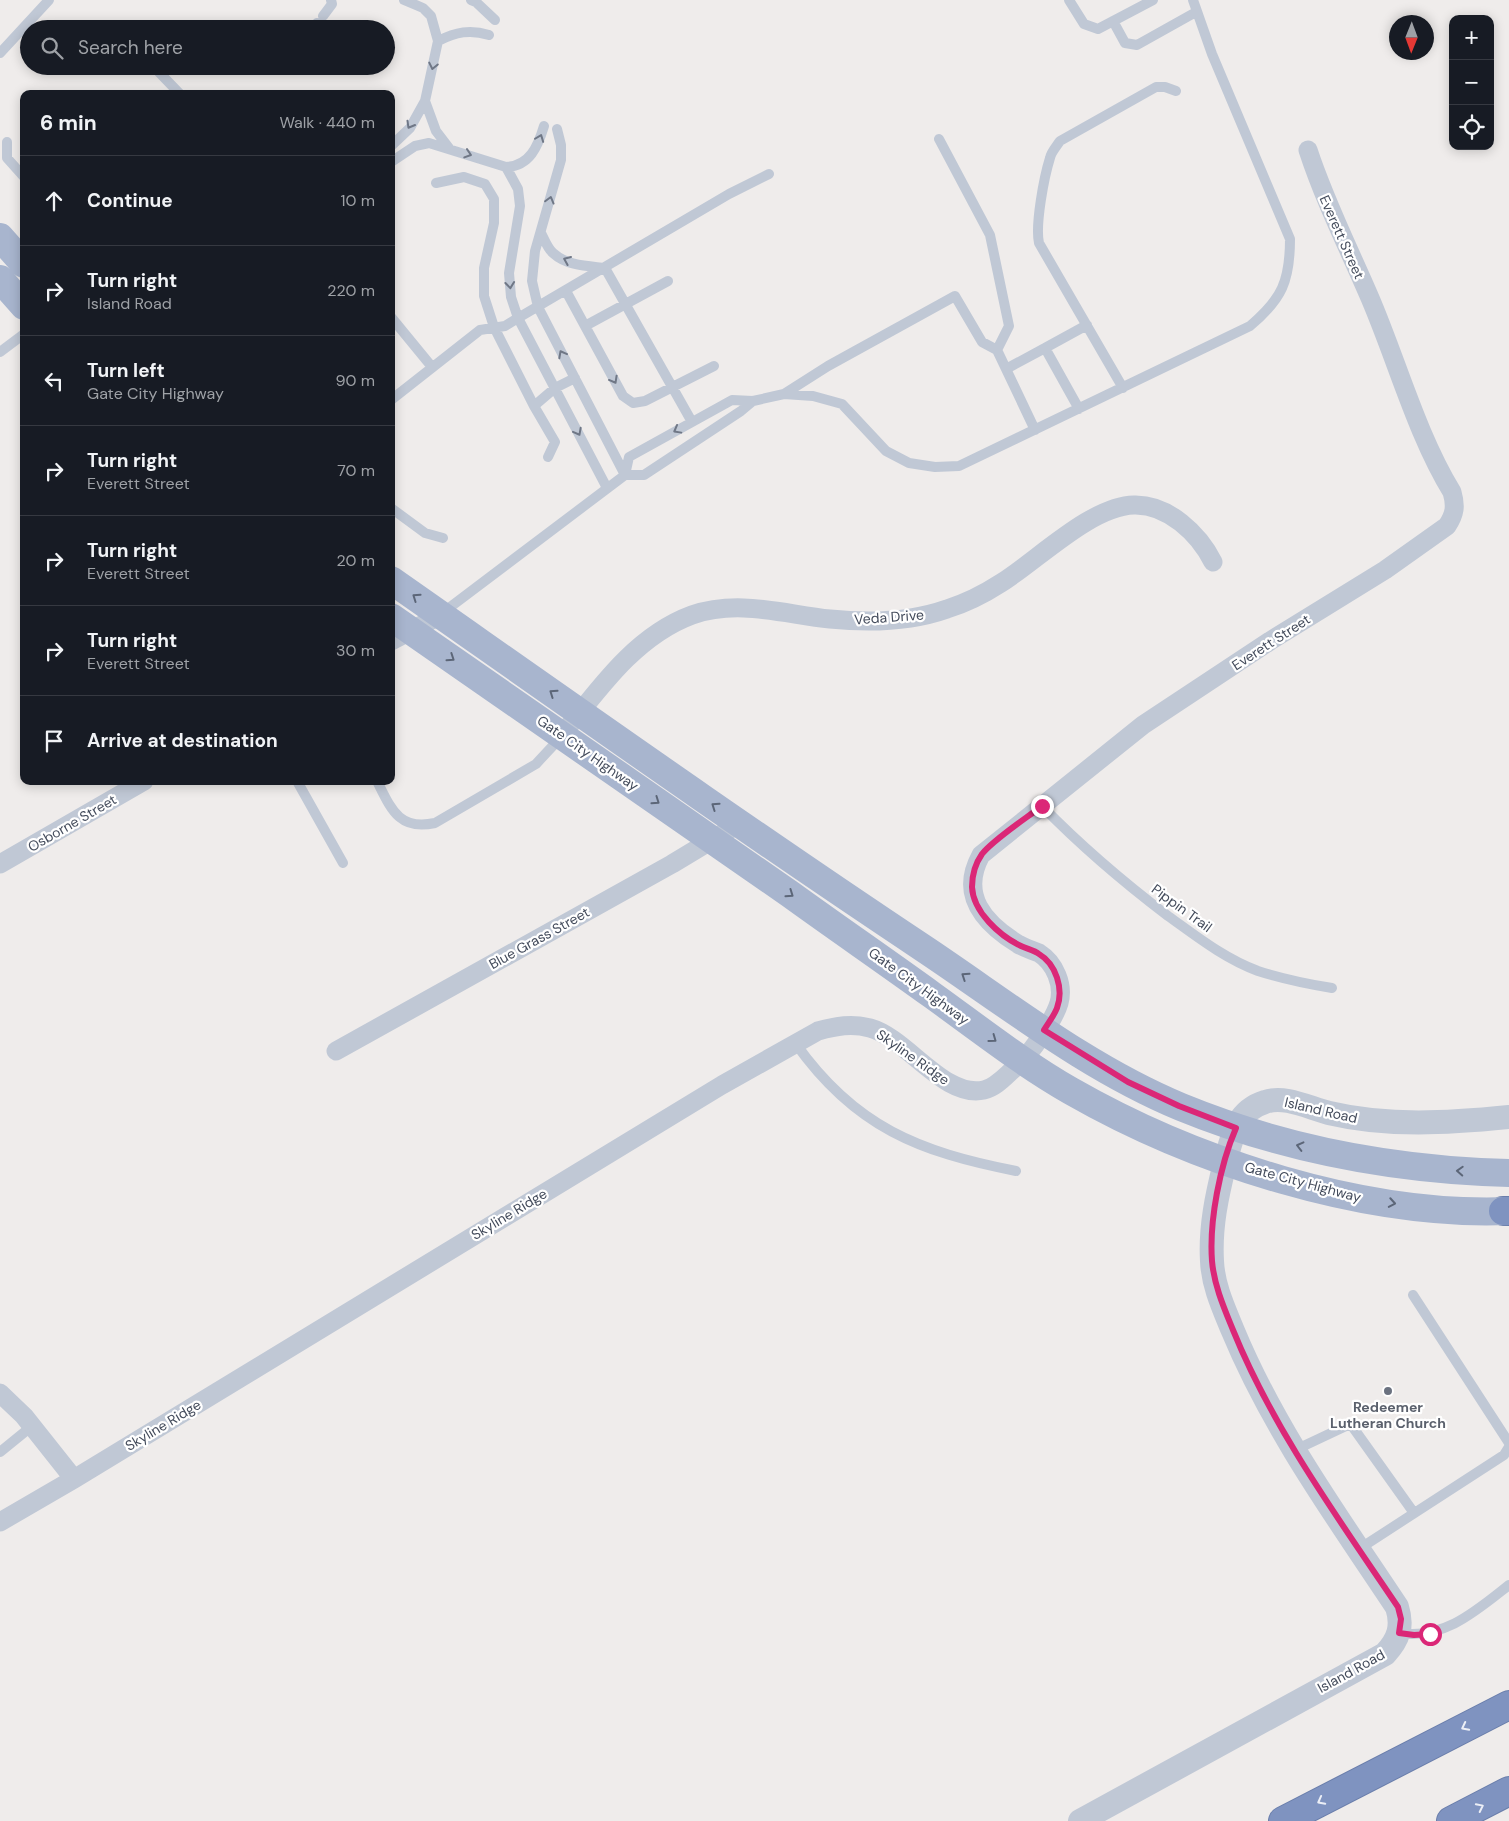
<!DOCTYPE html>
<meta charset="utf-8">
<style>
body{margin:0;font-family:"DM Sans",sans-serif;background:#242831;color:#f1f3f6}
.controls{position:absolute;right:15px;top:15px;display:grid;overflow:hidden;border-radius:10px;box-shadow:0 2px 12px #0003}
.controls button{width:45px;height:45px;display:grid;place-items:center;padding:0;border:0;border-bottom:1px solid #363941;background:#171b24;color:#f1f3f6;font:25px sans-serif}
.compass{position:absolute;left:1389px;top:15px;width:45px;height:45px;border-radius:50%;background:#171b24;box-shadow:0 2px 12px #0003;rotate:181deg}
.stop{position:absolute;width:15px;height:15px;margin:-11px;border:4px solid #db2777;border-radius:50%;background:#fff}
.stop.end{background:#db2777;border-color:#fff;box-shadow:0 1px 5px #0008}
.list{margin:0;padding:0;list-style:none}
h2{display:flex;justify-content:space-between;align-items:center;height:65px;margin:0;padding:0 20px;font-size:21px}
h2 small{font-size:16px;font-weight:400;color:#9ea1a6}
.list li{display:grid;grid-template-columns:32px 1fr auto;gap:15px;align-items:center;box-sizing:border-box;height:90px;padding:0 20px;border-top:1px solid #363941}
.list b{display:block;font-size:19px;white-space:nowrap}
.list p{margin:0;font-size:16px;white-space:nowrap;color:#9ea1a6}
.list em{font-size:16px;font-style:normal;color:#9ea1a6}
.icon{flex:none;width:28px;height:28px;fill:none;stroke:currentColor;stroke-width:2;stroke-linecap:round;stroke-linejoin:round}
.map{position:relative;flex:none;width:1509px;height:1821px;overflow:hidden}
.search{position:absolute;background:#171b24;box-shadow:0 2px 12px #0003;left:20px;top:20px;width:375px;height:55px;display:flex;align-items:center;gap:12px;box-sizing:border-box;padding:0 18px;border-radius:28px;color:#9ea1a6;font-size:19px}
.panel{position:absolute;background:#171b24;box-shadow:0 2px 12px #0003;left:20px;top:90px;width:375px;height:695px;border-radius:10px}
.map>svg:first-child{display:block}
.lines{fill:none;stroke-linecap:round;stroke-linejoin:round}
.motorway-casing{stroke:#6a7eab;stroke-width:30}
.service{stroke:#c0c8d5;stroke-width:10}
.minor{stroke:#c0c8d5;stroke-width:19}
.tertiary{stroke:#c0c8d5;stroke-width:24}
.primary{stroke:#a8b5ce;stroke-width:28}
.motorway{stroke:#7f93c0;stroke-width:28}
.oneway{stroke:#6f7786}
.oneway2{stroke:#5c6678}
.oneway3{stroke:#eceff6}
.route{stroke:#db2777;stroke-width:6}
.worship-dot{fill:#6b7280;stroke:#fff;stroke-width:2}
.labels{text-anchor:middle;stroke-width:4.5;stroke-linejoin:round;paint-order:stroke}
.street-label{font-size:14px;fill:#434b5b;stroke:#fff}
.worship-label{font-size:14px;font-weight:bold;fill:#5b616d;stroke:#fff}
</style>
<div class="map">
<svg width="1509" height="1821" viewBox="0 0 1509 1821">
<rect width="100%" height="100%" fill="#efeceb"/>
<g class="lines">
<defs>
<path id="motorway" d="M1503 1211H1509
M1283 1821 1509 1705
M1451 1821 1509 1791"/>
</defs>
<use href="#motorway" class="motorway-casing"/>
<path class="service" d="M404 0 423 8 431 16 438 41 425 101 436 131 449 148
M471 0 476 2 495 20
M1069 0 1084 24 1098 29 1153 0
M323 16 332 4 331 0
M1113 21 1125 43 1137 45 1196 12
M317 23 324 29
M438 41C456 32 470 29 489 35
M0 53 49 0
M153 66 180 94
M557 129 561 145V160L535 251 532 281 538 307 625 475
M939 139 990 235 1009 326 997 350
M7 142V158L24 177
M391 146 410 128 425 101
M391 162 415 146 429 143 506 167 518 189 520 206 509 273 511 297 518 318 607 488
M506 167C530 166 538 146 544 126
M436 183 464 177 485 184 494 199V223L484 268V296L494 327 534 406 555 442 548 457
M541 233C544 239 548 249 553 253 567 266 588 266 605 268L692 422
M566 291 623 396 633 403 645 401 714 366
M391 317 432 367
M585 326 668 281
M0 352 24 334
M1006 369 1045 348
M1123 388 1039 243C1035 225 1044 177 1050 158 1051 152 1056 147 1060 141L1156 87H1165L1176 91
M784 394 828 366 955 296 982 342 997 350 1035 430
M391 400 480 330 505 326 518 318 729 194 769 174
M534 406 555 388 575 378
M1079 409 1045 348 1087 325
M625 475 629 457 732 400 753 401 784 394 813 396 842 404 886 451 909 463 935 467 959 466 1250 326C1282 299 1290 281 1290 239L1212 54 1193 0
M391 508 425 533 443 538
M441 614 625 475H644L741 411 753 401
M297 781 343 863
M377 781C391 809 399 831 435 823L536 764 562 736
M1042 806C1082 847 1122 881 1168 916 1196 936 1225 959 1258 971 1283 979 1307 984 1332 988
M796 1044C855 1127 919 1152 1016 1171
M1413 1295 1509 1443
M1295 1450 1346 1426H1352L1414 1513
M0 1452 32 1426
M1359 1549 1504 1455 1509 1447
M1399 1633C1444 1640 1476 1611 1509 1585"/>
<path class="minor" d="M391 641 441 615
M562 735C598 690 635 636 692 615 738 599 783 614 830 619 868 623 910 622 947 609 966 603 984 594 1001 583 1038 560 1091 506 1134 505 1168 504 1199 534 1213 562
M0 864 144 781
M336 1051 672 864 740 823
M0 1393 24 1416 74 1479
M0 1522 74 1479 722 1085 818 1031C836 1026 852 1023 870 1028 907 1038 944 1099 984 1090 997 1087 1007 1074 1017 1066 1031 1053 1054 1020 1059 1003 1064 985 1055 963 1039 953 1032 950 1024 948 1018 944 984 923 959 895 981 855L1143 725 1270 641 1385 570 1447 526C1455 514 1456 506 1452 492 1417 435 1397 361 1370 298 1349 249 1325 202 1308 150"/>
<path class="tertiary" d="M1080 1821 1385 1654C1399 1639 1403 1626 1397 1607 1338 1518 1274 1430 1233 1331 1224 1309 1213 1286 1212 1261 1210 1227 1217 1195 1225 1163 1232 1137 1236 1111 1265 1102 1285 1095 1309 1108 1329 1113 1388 1127 1449 1123 1509 1117"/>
<path class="primary" d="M0 237 24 264
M0 279 24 306
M391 580C568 704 744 829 923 948 1007 1004 1087 1068 1181 1107 1286 1150 1396 1170 1509 1173
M391 617C523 710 657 801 790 894 837 928 885 961 932 995 978 1028 1022 1063 1071 1091 1195 1162 1365 1217 1509 1211"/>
<use href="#motorway" class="motorway"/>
</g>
<defs><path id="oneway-chevron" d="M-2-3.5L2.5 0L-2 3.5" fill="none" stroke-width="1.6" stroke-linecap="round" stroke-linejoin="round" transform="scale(1.25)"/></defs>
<g class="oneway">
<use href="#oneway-chevron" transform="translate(433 66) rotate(102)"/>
<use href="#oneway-chevron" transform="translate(410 125) rotate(120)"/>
<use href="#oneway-chevron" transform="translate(540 138) rotate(-69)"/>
<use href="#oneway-chevron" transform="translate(468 154) rotate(18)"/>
<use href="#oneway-chevron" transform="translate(550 200) rotate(-75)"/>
<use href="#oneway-chevron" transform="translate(567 260) rotate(-157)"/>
<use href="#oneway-chevron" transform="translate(510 285) rotate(84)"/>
<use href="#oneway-chevron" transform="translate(562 354) rotate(-118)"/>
<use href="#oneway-chevron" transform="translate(614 380) rotate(61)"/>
<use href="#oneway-chevron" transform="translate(677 430) rotate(151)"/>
<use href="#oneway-chevron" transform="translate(578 432) rotate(62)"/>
</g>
<g class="oneway2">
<use href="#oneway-chevron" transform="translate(416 597) rotate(-145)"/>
<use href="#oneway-chevron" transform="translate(451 658) rotate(34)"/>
<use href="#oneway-chevron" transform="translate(553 693) rotate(-145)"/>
<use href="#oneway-chevron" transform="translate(656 801) rotate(35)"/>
<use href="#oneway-chevron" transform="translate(715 806) rotate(-145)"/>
<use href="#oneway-chevron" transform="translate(790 894) rotate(35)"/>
<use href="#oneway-chevron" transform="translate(965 976) rotate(-146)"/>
<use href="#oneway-chevron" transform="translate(993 1039) rotate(36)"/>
<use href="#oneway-chevron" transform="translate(1300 1146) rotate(-166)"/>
<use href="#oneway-chevron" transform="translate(1460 1171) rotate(-177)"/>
<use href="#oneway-chevron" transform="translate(1392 1203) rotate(10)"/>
</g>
<g class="oneway3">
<use href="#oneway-chevron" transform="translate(1465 1727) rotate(153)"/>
<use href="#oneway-chevron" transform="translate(1321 1801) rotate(152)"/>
<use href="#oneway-chevron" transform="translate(1480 1807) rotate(-26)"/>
</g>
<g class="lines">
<path class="route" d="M1042 806C1025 819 994 839 982 854 975 864 972 875 972 887 973 912 1000 936 1021 946 1027 949 1034 950 1039 954 1056 964 1064 989 1057 1008 1054 1016 1048 1023 1044 1030L1128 1082 1179 1106 1236 1128C1220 1165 1209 1221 1212 1261 1214 1285 1224 1308 1233 1330 1273 1429 1338 1518 1398 1607L1401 1619 1399 1633 1414 1635 1430 1634"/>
</g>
<circle class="worship-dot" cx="1388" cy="1391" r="5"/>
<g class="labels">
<g class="street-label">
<text transform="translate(1342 237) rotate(66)" y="5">Everett Street</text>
<text transform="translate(889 617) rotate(-4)" y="5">Veda Drive</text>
<text transform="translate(1271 642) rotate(-33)" y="5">Everett Street</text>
<text transform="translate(588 753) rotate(35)" y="5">Gate City Highway</text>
<text transform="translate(72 823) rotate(-30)" y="5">Osborne Street</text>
<text transform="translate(1182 908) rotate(36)" y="5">Pippin Trail</text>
<text transform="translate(539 938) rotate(-29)" y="5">Blue Grass Street</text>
<text transform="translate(919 986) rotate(36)" y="5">Gate City Highway</text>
<text transform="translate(913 1057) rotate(35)" y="5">Skyline Ridge</text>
<text transform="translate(1321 1110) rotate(13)" y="5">Island Road</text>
<text transform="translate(1303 1182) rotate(15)" y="5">Gate City Highway</text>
<text transform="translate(509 1214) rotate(-31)" y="5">Skyline Ridge</text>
<text transform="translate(163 1425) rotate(-31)" y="5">Skyline Ridge</text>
<text transform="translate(1351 1671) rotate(-29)" y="5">Island Road</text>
</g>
<g class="worship-label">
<text x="1388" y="1412">Redeemer<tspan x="1388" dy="16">Lutheran Church</tspan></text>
</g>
</g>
</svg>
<div class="controls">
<button>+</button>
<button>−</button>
<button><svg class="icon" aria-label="locate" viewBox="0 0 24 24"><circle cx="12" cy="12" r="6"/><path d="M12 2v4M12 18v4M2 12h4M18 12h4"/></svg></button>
</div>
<svg class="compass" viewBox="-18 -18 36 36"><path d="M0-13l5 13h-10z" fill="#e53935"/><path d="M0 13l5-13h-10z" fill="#9ea1a6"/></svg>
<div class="stop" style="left:1430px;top:1634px"></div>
<div class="stop end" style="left:1042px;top:806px"></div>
<div class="search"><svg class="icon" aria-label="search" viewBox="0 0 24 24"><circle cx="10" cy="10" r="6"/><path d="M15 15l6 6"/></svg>Search here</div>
<section class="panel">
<h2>6 min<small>Walk · 440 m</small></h2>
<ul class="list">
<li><svg class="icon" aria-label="ahead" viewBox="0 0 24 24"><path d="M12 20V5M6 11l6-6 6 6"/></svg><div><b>Continue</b></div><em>10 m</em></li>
<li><svg class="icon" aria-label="right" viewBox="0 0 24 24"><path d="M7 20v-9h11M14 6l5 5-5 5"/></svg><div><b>Turn right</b><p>Island Road</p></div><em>220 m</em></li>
<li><svg class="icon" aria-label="left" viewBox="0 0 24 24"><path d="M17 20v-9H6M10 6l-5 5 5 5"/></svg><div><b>Turn left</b><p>Gate City Highway</p></div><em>90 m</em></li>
<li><svg class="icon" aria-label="right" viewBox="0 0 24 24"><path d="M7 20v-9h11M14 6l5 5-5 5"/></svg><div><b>Turn right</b><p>Everett Street</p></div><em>70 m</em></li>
<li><svg class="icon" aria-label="right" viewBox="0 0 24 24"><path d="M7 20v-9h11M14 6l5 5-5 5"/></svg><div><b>Turn right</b><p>Everett Street</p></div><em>20 m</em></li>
<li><svg class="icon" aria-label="right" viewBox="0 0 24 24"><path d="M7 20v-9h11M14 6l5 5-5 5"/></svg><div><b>Turn right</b><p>Everett Street</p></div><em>30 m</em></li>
<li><svg class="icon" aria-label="arrive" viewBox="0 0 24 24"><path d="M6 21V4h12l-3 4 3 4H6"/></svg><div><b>Arrive at destination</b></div></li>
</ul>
</section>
</div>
